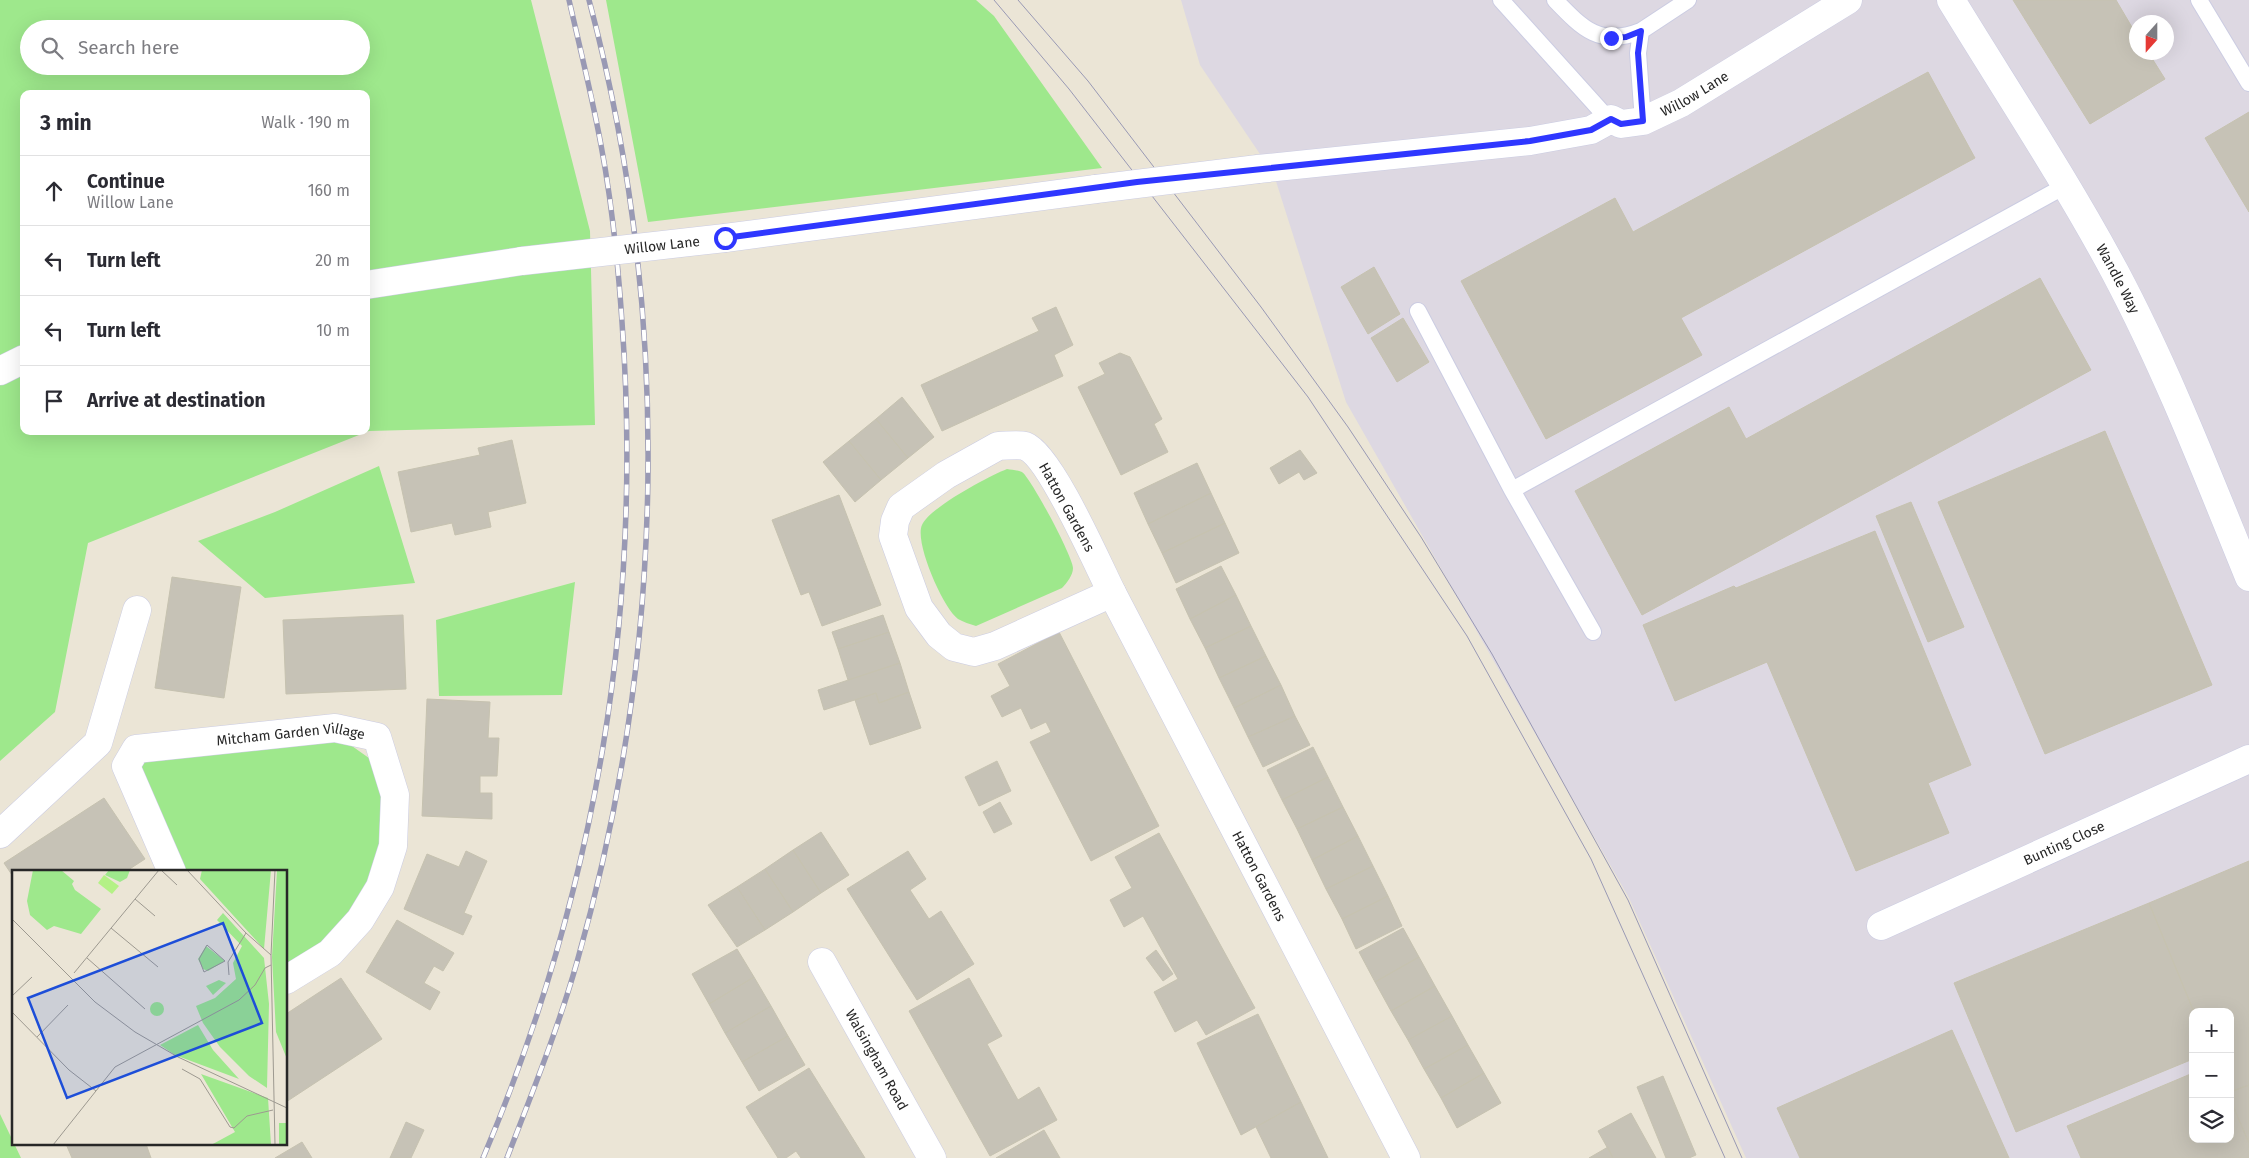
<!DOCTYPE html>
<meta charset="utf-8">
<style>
body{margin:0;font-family:"Fira Sans",sans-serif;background:#f7f7f7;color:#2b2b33}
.controls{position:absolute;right:15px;bottom:15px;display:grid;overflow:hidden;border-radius:10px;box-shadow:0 5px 20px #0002}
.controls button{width:45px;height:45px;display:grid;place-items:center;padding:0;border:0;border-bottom:1px solid #e1e1e2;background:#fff;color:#2b2b33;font:25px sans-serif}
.compass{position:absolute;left:2129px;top:15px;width:45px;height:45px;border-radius:50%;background:#fff;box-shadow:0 5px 20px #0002;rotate:201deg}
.stop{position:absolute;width:15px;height:15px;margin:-11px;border:4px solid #2f37ff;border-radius:50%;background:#fff}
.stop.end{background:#2f37ff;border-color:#fff;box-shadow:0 1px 5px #0008}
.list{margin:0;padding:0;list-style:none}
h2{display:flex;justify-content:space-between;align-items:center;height:65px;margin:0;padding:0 20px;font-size:21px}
h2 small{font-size:16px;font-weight:400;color:#7c7c81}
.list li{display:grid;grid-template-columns:32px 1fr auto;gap:15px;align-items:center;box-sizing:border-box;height:70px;padding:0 20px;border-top:1px solid #e1e1e2}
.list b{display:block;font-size:19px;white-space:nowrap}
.list p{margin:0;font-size:16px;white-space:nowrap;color:#7c7c81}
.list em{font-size:16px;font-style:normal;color:#7c7c81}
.icon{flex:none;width:28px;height:28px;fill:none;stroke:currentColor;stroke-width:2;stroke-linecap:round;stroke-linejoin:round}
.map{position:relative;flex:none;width:2249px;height:1158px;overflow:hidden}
.search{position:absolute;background:#fff;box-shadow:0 5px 20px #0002;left:20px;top:20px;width:350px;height:55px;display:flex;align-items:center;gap:12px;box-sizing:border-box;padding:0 18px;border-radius:28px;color:#7c7c81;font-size:19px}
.panel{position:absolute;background:#fff;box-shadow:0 5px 20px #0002;left:20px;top:90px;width:350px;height:345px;border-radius:10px}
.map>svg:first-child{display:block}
.industrial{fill:#ddd8e2;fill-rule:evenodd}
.green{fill:#9ee88c;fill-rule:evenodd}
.building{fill:#c6c2b6;stroke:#c6c2b0}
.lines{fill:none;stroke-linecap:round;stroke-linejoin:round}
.lane-casing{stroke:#cbcce2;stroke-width:18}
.street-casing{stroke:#cbcce2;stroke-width:29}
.lane{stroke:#fff;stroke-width:16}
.street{stroke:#fff;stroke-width:28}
.tram{stroke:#9999b4;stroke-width:1}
.rail-casing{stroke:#9999b4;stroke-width:5.5}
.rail{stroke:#fff;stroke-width:4;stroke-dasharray:11;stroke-linecap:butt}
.street-bridge-casing{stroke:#cbcce2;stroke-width:29;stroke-linecap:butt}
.street-bridge{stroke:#fff;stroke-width:28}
.route{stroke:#2f37ff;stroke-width:6}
.labels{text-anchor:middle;stroke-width:4;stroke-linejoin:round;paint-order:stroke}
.street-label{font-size:14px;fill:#272727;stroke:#fff}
.inset-road{fill:none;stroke:#9d9990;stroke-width:1}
.view{fill:#1d4ed8;fill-opacity:0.15;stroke:#1d4ed8;stroke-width:2.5}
.inset-edge{fill:none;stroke:#272727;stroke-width:2.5}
</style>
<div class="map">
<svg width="2249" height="1158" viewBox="0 0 2249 1158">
<rect width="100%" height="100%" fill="#ebe5d6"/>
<path class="industrial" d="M1181 0H2249V1158H1746L1629 898 1346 402 1274 175 1200 65ZM2136 22H2166V52H2136ZM2193 1012H2230V1139H2193Z"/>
<path class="green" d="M0 0H531L590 231 595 425 369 431 88 543 55 712 0 761ZM29 29H361V66H29ZM24 94H366V431H24Z
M606 0H976L994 16 1102 168 648 222Z
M379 466 415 583 265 598 198 541 275 512Z
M1007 469C1012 470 1018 470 1022 472 1031 478 1073 557 1073 568 1073 575 1067 583 1062 588L976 626C970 624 963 622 958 619 943 608 914 542 922 525 929 508 989 476 1007 469Z
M575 582 562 695 439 696 436 620Z
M335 734 383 768 400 850 286 994V872H184L132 767 140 755Z
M0 1114 21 1158H0Z"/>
<path class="building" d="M2013 0H2116L2136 34V52H2148L2165 79 2090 124Z
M1928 72 1975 158 1681 318 1702 355 1546 439 1461 281 1615 198 1633 232Z
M2249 112V212L2205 138Z
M1374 267 1400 314 1368 334 1341 287Z
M2040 278 2091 370 1642 615 1575 491 1729 407 1746 439Z
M1056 307 1073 345 1054 355 1063 376 942 431 921 385 1039 331 1032 318Z
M1403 318 1429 362 1397 382 1371 338Z
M1120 353 1130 357 1162 419 1154 424 1168 452 1121 475 1078 387 1105 374 1099 363Z
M902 397 934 437 908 458 876 419Z
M876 419 908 458 881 480 849 441Z
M2105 431 2212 685 2045 754 1938 502Z
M512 440 526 503 488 512 491 527 455 535 452 523 411 532 398 472 480 455 478 448Z
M849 441 881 480 855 502 823 462Z
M1300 450 1317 473 1304 480 1299 472 1279 484 1270 468Z
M1197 463 1211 493 1148 524 1134 493Z
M1211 493 1225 523 1162 553 1148 524Z
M839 495 881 605 822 626 809 592 801 595 772 520Z
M1911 502 1964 627 1928 642 1876 516Z
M1225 523 1239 553 1176 583 1162 553Z
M1875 531 1971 765 1928 783 1949 833 1856 871 1767 662 1675 701 1643 625 1734 586 1736 588Z
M1221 566 1236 595 1190 619 1176 589Z
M172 577 241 587 224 698 155 688Z
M1236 595 1251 626 1205 648 1190 619Z
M403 615 406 689 286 694 283 620Z
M883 615 889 632 838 649 832 632Z
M1251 626 1266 656 1219 678 1205 648Z
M889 632 900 663 848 680 838 649Z
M1059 632 1159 826 1091 861 1030 742 1051 732 1046 722 1031 729 1021 708 1002 717 991 696 1010 686 998 664Z
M1266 656 1281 685 1234 708 1219 678Z
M900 663 909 692 879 703 876 693 824 710 818 690Z
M1281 685 1295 716 1248 737 1234 708Z
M909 692 921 728 870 745 855 700 876 693 879 703Z
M427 699 490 702 488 738H499L497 776H480V793H492V819L422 816Z
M1295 716 1310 745 1263 767 1248 737Z
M1313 747 1328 777 1282 800 1267 770Z
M997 761 1011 791 979 806 965 777Z
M1328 777 1343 807 1297 829 1282 800Z
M104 798 145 859 125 872H14V878L4 863Z
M1000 802 1012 824 994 833 983 812Z
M1343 807 1358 836 1312 860 1297 829Z
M821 832 849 875 821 893 793 850Z
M1159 833 1255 1008 1206 1035 1197 1020 1175 1032 1154 992 1178 979 1143 916 1124 927 1110 900 1132 888 1115 857Z
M1358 836 1373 866 1326 889 1312 860Z
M793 850 821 893 793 912 765 869Z
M466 851 487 861 464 913 472 916 463 935 404 909 427 854 459 867Z
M908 851 926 879 910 890 929 919 941 911 974 964 917 1000 847 889Z
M2249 861V1085L2230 1092V1012H2194L2149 903Z
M1373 866 1388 896 1342 919 1326 889Z
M765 869 793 912 765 930 737 887Z
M737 887 765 930 737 947 708 905Z
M1388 896 1402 926 1356 949 1342 919Z
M2149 903 2194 1012 2193 1059 2016 1132 1954 983Z
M397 920 454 953 443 971 434 966 424 983 440 992 430 1010 366 972Z
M1403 928 1419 957 1375 982 1359 952Z
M737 949 754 977 709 1004 692 974Z
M1156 950 1173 974 1163 981 1146 958Z
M1419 957 1435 986 1391 1011 1375 982Z
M754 977 771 1006 725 1033 709 1004Z
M341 978 382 1039 286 1102V1014Z
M969 978 1002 1036 987 1044 1018 1100 1039 1087 1057 1120 990 1156 909 1011Z
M1435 986 1452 1016 1408 1040 1391 1011Z
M771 1006 788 1036 742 1062 725 1033Z
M1258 1014 1301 1102 1241 1135 1197 1043Z
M1452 1016 1468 1045 1424 1069 1408 1040Z
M1952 1030 2009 1158H1800L1777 1108Z
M788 1036 805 1065 759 1091 742 1062Z
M1468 1045 1484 1073 1441 1098 1424 1069Z
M809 1068 865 1158H801L796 1151 786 1158H778L746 1107Z
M1484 1073 1501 1103 1457 1128 1441 1098Z
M2193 1073V1139H2230V1099L2249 1143V1158H2081L2067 1126Z
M1663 1076 1696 1155 1689 1158H1666L1637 1087Z
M2249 1085V1143L2230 1099V1092Z
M1301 1102 1328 1158H1271L1256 1127Z
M1631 1113 1656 1158H1613L1598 1131Z
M406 1122 424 1130 411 1158H390Z
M1044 1130 1060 1158H996Z
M302 1142 312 1158H275Z
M66 1144H146L151 1158H72Z
M1608 1147 1613 1158H1589Z"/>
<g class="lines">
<defs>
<path id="lane" d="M1501 0 1602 112 1611 119
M1555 0C1583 29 1600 47 1641 31
M2199 0 2249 83
M1643 121 1638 53 1641 31 1688 0
M1418 311 1512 490 1593 632
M1512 490 2065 186"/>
<g id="street">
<path id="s1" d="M1951 0C2006 90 2065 179 2115 272 2167 370 2207 474 2249 577"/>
<path id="s2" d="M1258 169 1530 141 1591 130 1611 119 1621 124 1643 121 1681 103 1848 0"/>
<path d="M725 238 1096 189"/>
<path d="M366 285 522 261"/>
<path d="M0 371 24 359"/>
<path d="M998 446C1006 446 1018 444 1025 446 1050 455 1098 565 1112 593L995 646 974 652 954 647 939 635 919 608 893 536 895 521 901 507 946 475Z"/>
<path id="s3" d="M1112 593 1406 1158"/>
<path d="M0 834 98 743 137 610"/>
<path id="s4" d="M172 872 126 766 136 749 335 728 377 737 395 795 393 846 380 887 360 920 330 953 286 980"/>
<path id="s5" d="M1881 926 2249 759"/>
<path id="s6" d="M822 962 932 1158"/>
</g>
</defs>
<use href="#lane" class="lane-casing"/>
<use href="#street" class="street-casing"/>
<use href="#lane" class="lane"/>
<use href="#street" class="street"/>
<path class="tram" d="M994 0 1069 89 1308 397 1467 636 1591 859 1725 1158
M1018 0 1088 81 1261 307 1348 427 1421 537 1492 654 1628 900 1742 1158"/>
<defs>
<path id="rail" d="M483 1158C596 892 643 610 622 322 618 263 612 203 601 145 592 96 580 48 569 0
M507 1158C532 1093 558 1029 577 962 666 650 673 314 589 0"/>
</defs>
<use href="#rail" class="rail-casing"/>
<use href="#rail" class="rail"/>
<defs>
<g id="street-bridge">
<path d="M1096 189 1258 169"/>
<path id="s7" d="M522 261 725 238"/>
</g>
</defs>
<use href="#street-bridge" class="street-bridge-casing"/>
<use href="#street-bridge" class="street-bridge"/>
</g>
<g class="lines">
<path class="route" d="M725 238 1137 182 1530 141 1591 130 1611 119 1621 124 1643 121 1638 53 1641 31 1626 37 1611 38"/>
</g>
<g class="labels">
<g class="street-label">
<text dy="5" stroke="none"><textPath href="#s2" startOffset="450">Willow Lane</textPath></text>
<text dy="5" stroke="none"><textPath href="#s7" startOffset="141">Willow Lane</textPath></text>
<text dy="5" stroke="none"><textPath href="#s1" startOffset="325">Wandle Way</textPath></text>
<text transform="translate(1067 507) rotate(61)" y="5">Hatton Gardens</text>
<text dy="5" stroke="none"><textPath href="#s4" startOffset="291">Mitcham Garden Village</textPath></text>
<text dy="5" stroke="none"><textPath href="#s5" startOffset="201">Bunting Close</textPath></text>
<text dy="5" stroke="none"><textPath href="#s3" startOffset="319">Hatton Gardens</textPath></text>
<text dy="5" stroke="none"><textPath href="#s6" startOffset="112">Walsingham Road</textPath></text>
</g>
</g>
<g transform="translate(12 870)">
<rect width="275" height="275" fill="#ebe5d6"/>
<path d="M21 0H49L62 11 60 14 63 20 89 39 69 64 42 56 35 60 18 45 15 31ZM97 0H118L115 8 108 12 93 5ZM190 0H259L252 79 188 9ZM265 0H275V189L264 162 260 87ZM211 43 252 88 257 134 255 218 237 206 208 177 191 153 184 136 203 128 224 109 221 93 230 76 205 50ZM194 76 213 91 196 101 191 99 186 89ZM207 110 214 113 201 125 194 116ZM138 139a7 7 0 1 1 14 0a7 7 0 1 1-14 0ZM186 155 201 180 227 209 163 185 148 175ZM189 204 256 228 259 275H199L223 262ZM267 253H275V275H267Z" fill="#9ee88c"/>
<path d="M92 5 107 16 100 24 86 13Z" fill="#b4f186"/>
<path class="inset-road" d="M149 0 165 15M175 0 234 63 259 85M263 0 259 85 263 275M123 29 143 46M0 49 83 132 123 162 166 187 275 238M99 58 146 97M195 75 213 91 192 102 187 89ZM75 88 133 139M62 103 147 0M217 105 216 92 234 63M0 126 20 107M0 142 57 200 84 221M25 167 56 135M170 199 188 209 218 257 222 258 235 246 261 240M41 275 103 197 227 130 243 115 253 98 259 95"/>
<path class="view" d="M211 53 250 153 55 228 16 128Z"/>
<rect width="275" height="275" class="inset-edge"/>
</g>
</svg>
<div class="controls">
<button>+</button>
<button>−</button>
<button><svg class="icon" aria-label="layers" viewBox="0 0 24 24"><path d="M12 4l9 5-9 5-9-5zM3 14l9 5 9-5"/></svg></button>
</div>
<svg class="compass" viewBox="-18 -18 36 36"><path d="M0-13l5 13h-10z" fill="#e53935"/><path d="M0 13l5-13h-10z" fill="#7c7c81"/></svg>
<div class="stop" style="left:725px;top:238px"></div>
<div class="stop end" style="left:1611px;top:38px"></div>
<div class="search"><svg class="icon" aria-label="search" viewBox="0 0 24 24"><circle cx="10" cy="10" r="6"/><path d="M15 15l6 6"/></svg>Search here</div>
<section class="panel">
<h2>3 min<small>Walk · 190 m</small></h2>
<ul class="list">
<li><svg class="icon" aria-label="ahead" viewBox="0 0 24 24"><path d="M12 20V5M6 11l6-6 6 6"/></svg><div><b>Continue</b><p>Willow Lane</p></div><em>160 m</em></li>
<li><svg class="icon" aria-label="left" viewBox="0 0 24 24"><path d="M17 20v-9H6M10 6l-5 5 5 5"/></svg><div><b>Turn left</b></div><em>20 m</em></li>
<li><svg class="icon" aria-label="left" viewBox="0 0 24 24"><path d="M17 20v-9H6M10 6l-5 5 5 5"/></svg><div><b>Turn left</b></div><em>10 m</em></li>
<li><svg class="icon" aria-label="arrive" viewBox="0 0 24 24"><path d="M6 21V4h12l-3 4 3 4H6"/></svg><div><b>Arrive at destination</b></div></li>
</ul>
</section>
</div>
